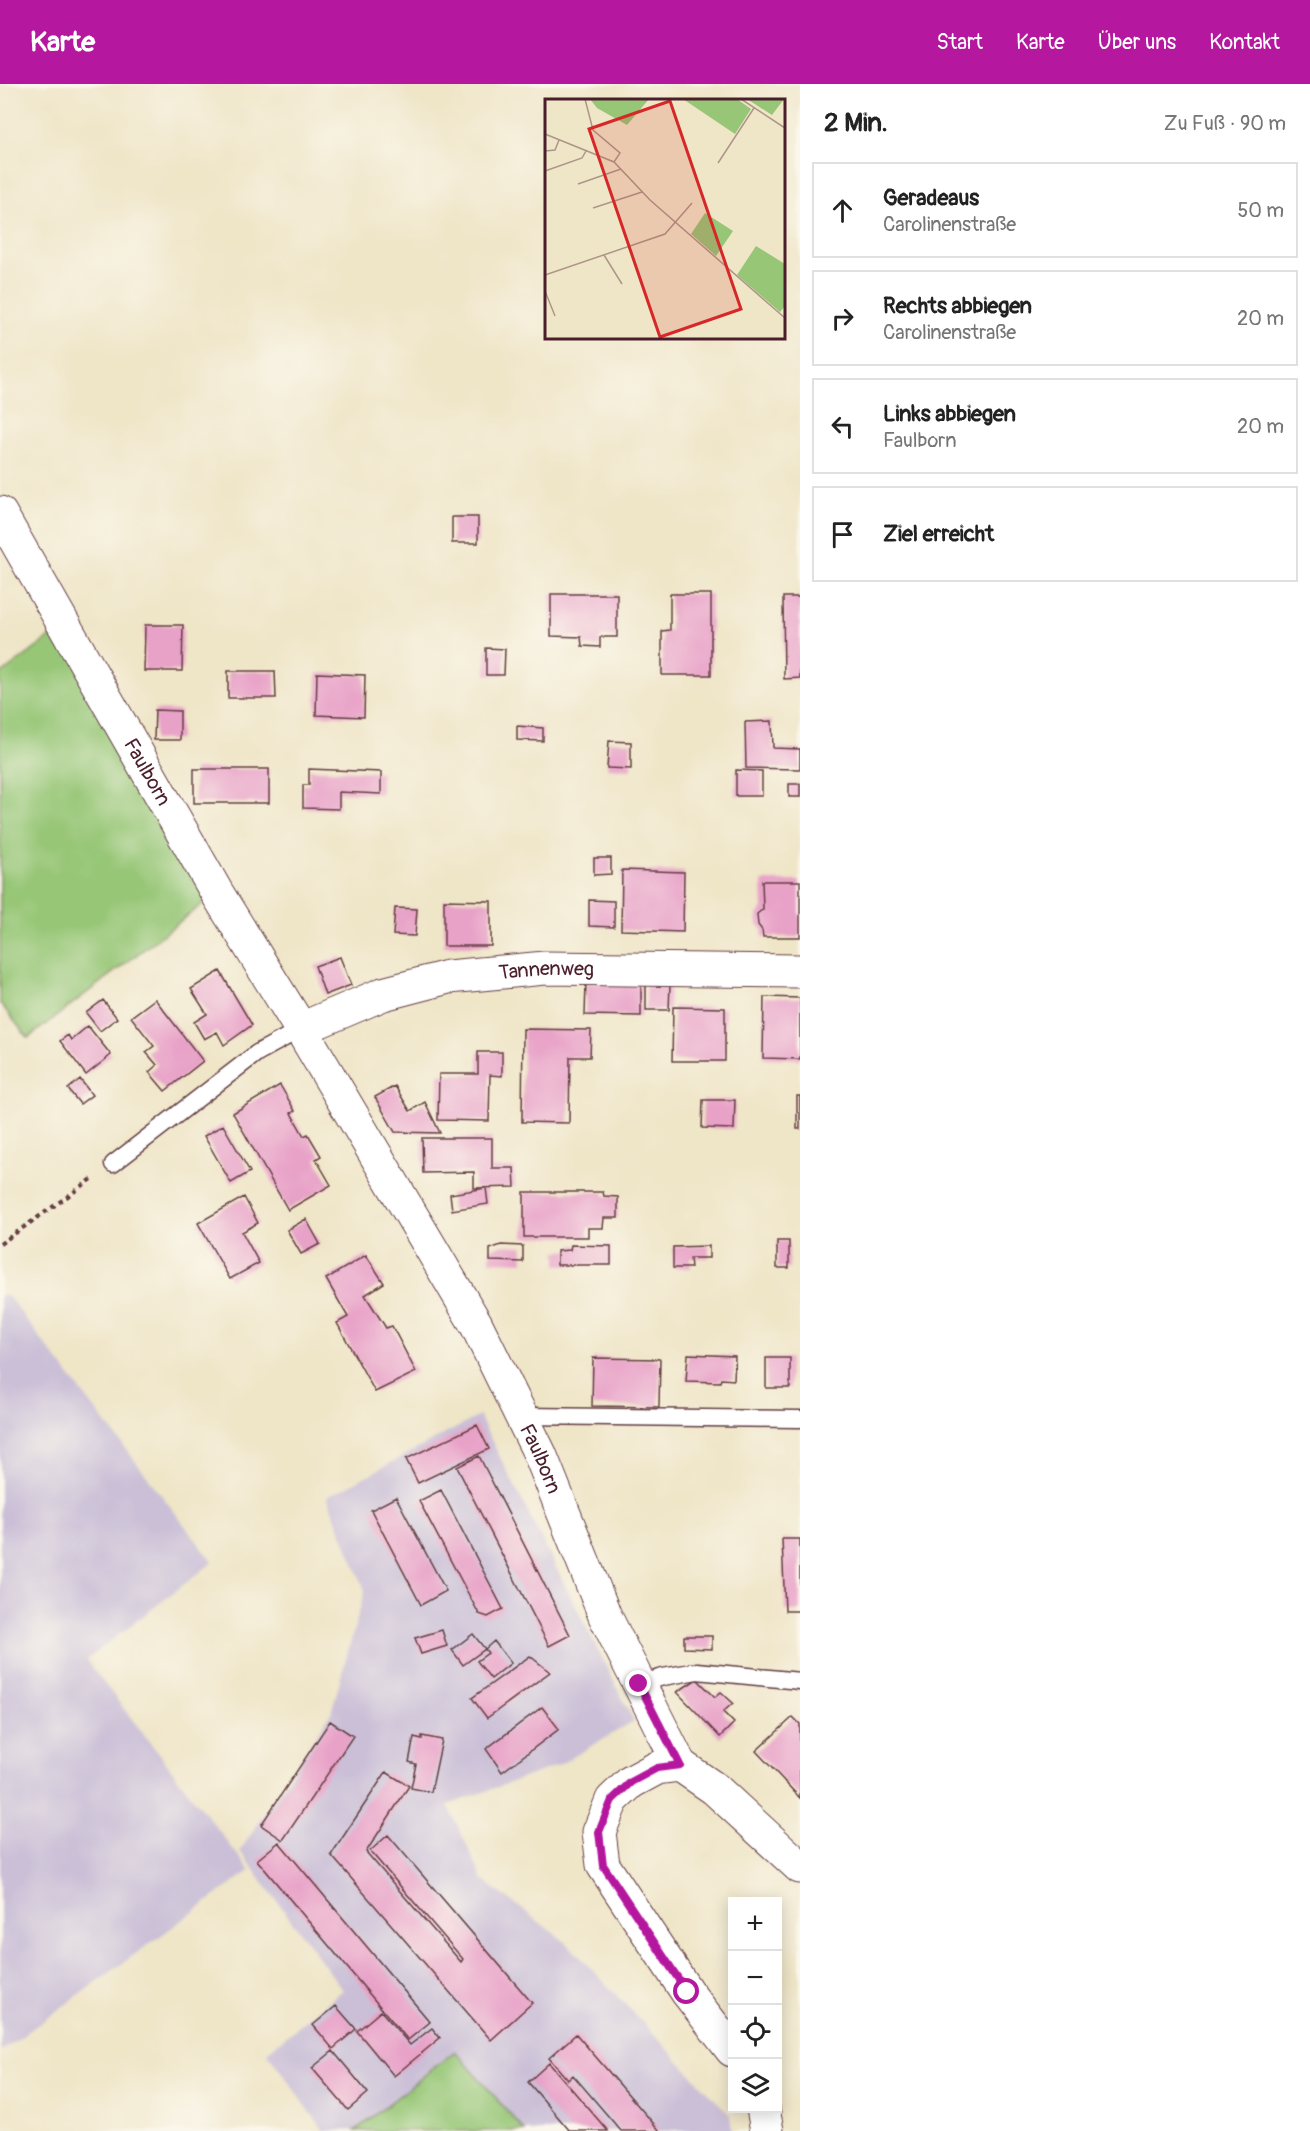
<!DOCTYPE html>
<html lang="de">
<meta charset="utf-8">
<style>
body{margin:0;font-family:Pangolin,sans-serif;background:#f6f6f6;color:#222}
.controls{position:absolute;right:18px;bottom:18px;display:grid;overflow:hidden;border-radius:0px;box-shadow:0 3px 15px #0003}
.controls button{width:54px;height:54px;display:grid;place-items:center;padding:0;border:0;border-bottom:2px solid #e0e0e0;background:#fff;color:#222;font:30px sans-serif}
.stop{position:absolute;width:18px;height:18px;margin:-14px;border:4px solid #b5179e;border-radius:50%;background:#fff}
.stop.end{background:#b5179e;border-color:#fff;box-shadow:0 2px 6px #0008}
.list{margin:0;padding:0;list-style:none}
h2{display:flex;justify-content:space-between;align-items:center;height:78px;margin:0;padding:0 24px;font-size:26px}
h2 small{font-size:20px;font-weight:400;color:#767676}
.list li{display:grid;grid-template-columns:39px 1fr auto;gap:18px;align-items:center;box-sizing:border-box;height:96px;margin:0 12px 12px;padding:0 12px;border:2px solid #e0e0e0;border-radius:0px}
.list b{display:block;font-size:22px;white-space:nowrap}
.list p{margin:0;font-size:20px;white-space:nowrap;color:#767676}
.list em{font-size:20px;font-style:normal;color:#767676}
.icon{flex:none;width:33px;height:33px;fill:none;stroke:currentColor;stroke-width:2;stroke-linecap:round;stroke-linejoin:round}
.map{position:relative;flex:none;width:800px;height:2047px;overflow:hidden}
header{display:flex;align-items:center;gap:36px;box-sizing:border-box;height:84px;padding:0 30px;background:#b5179e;color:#fff}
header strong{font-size:28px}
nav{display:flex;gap:33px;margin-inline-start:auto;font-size:21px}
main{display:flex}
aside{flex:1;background:#fff}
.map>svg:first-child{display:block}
.industrial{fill:#cabfd7}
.green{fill:#96c676;stroke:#707250;stroke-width:1.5}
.building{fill:#e8a1c7}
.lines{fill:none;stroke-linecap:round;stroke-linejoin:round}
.lane-casing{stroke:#633d42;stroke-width:19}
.street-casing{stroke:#633d42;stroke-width:35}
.secondary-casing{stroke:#633d42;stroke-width:35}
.path{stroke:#633d42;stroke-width:4;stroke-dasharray:4.5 4.5;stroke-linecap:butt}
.lane{stroke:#fff;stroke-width:16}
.street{stroke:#fff;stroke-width:33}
.secondary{stroke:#fff;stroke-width:33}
.route{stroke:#b5179e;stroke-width:8}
.labels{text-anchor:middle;stroke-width:5;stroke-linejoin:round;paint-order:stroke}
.street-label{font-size:20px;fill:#4a1f2b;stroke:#fbf7ec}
.inset-road{fill:none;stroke:#ad9689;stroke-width:1.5}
.view{fill:#d62828;fill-opacity:0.15;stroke:#d62828;stroke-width:3}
.inset-edge{fill:none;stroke:#4a1f2b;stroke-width:3}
</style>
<header>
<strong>Karte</strong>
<nav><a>Start</a><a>Karte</a><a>Über uns</a><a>Kontakt</a></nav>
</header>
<main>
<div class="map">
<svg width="800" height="2047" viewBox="0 0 800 2047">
<rect width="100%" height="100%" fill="#fbf7ec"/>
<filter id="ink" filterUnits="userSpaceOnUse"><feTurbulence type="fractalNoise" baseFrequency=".0167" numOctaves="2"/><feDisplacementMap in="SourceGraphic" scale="12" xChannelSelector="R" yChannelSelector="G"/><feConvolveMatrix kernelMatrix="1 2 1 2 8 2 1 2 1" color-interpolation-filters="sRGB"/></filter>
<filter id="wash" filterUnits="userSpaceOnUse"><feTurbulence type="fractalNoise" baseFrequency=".008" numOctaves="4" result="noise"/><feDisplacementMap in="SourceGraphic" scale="24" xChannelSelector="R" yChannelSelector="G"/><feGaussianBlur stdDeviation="1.35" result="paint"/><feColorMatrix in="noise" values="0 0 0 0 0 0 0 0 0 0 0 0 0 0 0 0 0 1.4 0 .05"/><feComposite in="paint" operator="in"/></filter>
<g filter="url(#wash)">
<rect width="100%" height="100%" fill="#efe5c7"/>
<path class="industrial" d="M0 1211 8 1212 213 1478 86 1576 250 1787 0 1968Z
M479 1332 634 1637 559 1681 448 1721 483 1796 567 1859 730 2031 732 2047H525L455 1967 356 2046 324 2047 267 1968 343 1906 240 1767 331 1629 365 1506 327 1413Z"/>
<path class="green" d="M64 543 217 809 28 954 0 919V591Z
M455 1967 525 2047H353L356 2046Z"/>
<g id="blocks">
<path class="building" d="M452 433H478V459H452Z
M551 510H617V553H600V563L582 562 581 553 551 552Z
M670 510H711V591H662V547L670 546Z
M783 513H800V594L784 595Z
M145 541H183L182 587H144Z
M486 564 505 565 504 591H486Z
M228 587H275L276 614H228Z
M317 589 365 591 364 633 316 631Z
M155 626 180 627V656H154Z
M772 637 773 664 800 665V685L746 684 745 638Z
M517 642 543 644V657L517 656Z
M609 657 631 658V685L607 684Z
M194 685H269V719H194Z
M309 685 381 688V710L339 708V725L303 724V701H309Z
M736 686 762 687V712H736Z
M789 700H800V713H789Z
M594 774H611V790L594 791Z
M622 786 684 788 683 848 621 846Z
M762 797H800V853H763L762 846 758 841 757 830 763 825Z
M444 816 491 817V862H444Z
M589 816 614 817V843L589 842Z
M395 824 417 825 415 852 393 851Z
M340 873 351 901 325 911 315 882Z
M220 887 252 941 224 961 217 948 204 955 194 938 207 930 191 905Z
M586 899 641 900V932L585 931Z
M646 901H670L669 926H646Z
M764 913 800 914V975L763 974Z
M155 915 203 977 165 1007 149 988 157 981 146 968 154 962 131 933Z
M103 916 117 934 100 947 86 929Z
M673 923 725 924V977H672Z
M88 942 111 971 86 991 60 957 68 951 71 956Z
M523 945 591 946 590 973H570L569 1039 522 1038Z
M478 968H502V992L490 991 489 1037 438 1036 439 990H478Z
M80 995 92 1011 80 1020 68 1005Z
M280 1001 295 1027 291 1029 304 1052 308 1050 321 1072 316 1075 331 1101 288 1126 233 1029Z
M395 1002 410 1027 425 1018 440 1049 395 1048 375 1013Z
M797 1012H800V1045H797Z
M703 1016H735L734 1045 702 1044Z
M223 1041 250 1088 231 1099 204 1052Z
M422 1054H492V1084H514L515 1103 474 1104V1088L423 1089Z
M486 1104 488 1120 452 1126 450 1110Z
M524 1108H603L604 1112 618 1113V1134H604L603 1144H588V1153H524Z
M244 1113 258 1139 242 1148 259 1179 230 1195 198 1139Z
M306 1135 320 1160 301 1170 287 1146Z
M777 1157H789V1184H777Z
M501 1161 523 1162V1178L490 1177V1165Z
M571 1161 611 1162V1181H557V1167L570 1166Z
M709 1162V1174H690L691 1184H673V1163Z
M366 1171 384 1199 365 1211 386 1244 392 1242 416 1288 375 1308 337 1239 348 1233 326 1195Z
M688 1270 735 1272 734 1296 721 1295 720 1298 686 1297Z
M593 1274 660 1275 659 1323 592 1322Z
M766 1274H790V1304H766Z
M477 1341 489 1365 418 1399 406 1375Z
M479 1372 570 1551 549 1562 457 1383Z
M441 1406 503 1525 488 1533 479 1530 419 1417Z
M396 1413 446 1507 421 1521 371 1426Z
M782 1455H800V1527H785Z
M442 1546 447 1562 421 1570 415 1554Z
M473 1550 485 1565 463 1581 452 1566Z
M684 1552H712V1565L684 1564Z
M494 1557 511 1579 491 1595 477 1577 488 1569 485 1565Z
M530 1572 550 1588 487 1634 472 1614Z
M697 1595 715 1613 721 1608 733 1619 723 1628 734 1639 720 1653 677 1608Z
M542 1623 559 1645 502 1688 486 1665Z
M793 1633 800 1640V1714L756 1667Z
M330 1637 353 1652 283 1756 261 1741Z
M422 1652 442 1656 431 1708 411 1704 416 1680 409 1678 414 1653 422 1655Z
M386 1688 409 1702 366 1768 461 1878 463 1875 370 1767 388 1751 532 1919 491 1956 331 1771Z
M279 1758 430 1938 408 1956 257 1776Z
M336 1922 356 1945 333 1965 313 1941Z
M381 1927 410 1961 432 1944 440 1954 394 1992 357 1947Z
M576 1950 660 2047H621L573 1991 568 1996 549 1974Z
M333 1967 368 2009 348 2026 312 1984Z
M549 1979 608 2047H570L528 1998Z"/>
</g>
</g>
<g filter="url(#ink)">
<use href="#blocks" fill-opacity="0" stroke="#633d42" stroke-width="1.5"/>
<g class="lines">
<defs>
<path id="lane" d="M113 1080 257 969 301 945
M521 1332 800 1335
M639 1600 663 1593 697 1587 800 1597"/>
<g id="street">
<path id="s1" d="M0 429 217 809 301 945 476 1240 540 1370 605 1532 680 1681"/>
<path id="s2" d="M301 945 383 910 448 893 545 884 800 887"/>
</g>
<path id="secondary" d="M732 1966 687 1908 603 1781 599 1748 612 1716 631 1698 657 1684 680 1681 715 1705 800 1783
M763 2024 767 2047"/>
</defs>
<use href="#lane" class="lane-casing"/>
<use href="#street" class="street-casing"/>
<use href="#secondary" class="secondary-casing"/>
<path class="path" d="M0 1160 95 1093"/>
<use href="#lane" class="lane"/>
<use href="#street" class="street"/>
<use href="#secondary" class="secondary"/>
</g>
</g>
<g class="lines" filter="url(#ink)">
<path class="route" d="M639 1600 680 1681 657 1684 631 1698 612 1716 599 1748 603 1781 687 1908"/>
</g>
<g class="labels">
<g class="street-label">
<text dy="7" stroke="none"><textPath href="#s1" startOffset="298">Faulborn</textPath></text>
<text dy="7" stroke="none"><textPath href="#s2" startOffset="255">Tannenweg</textPath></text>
<text dy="7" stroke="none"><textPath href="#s1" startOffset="1090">Faulborn</textPath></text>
</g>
</g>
<g transform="translate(545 15)">
<rect width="240" height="240" fill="#efe5c7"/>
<path d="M45 0H104L82 26 52 9ZM138 0H192L206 10 190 35ZM202 0H239L227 16ZM160 114 188 132 171 157 146 135ZM211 147 240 165V207L235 213 192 176Z" fill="#96c676"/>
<path class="inset-road" d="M40 0 48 31 75 54 69 63M196 0 240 29M0 35 69 63 105 101 240 219M0 52 10 51 14 41M173 64 209 9M0 72 37 59 41 52M33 85 76 70M48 109 97 93M59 156 77 185M0 176 120 135 147 104M0 192 10 217"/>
<path class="view" d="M125 2 196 210 115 238 44 30Z"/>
<rect width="240" height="240" class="inset-edge"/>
</g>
</svg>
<div class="controls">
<button>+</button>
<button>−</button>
<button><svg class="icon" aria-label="locate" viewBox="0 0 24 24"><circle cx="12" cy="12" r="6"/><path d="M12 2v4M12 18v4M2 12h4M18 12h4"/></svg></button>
<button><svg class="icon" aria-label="layers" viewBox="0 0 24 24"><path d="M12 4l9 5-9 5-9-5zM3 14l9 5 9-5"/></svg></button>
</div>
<div class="stop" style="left:687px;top:1908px"></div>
<div class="stop end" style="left:639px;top:1600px"></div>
</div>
<aside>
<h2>2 Min.<small>Zu Fuß · 90 m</small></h2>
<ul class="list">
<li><svg class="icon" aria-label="ahead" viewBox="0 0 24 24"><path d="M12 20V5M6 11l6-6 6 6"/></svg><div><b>Geradeaus</b><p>Carolinenstraße</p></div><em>50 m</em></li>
<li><svg class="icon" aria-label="right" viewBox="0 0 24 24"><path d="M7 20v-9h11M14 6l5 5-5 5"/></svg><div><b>Rechts abbiegen</b><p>Carolinenstraße</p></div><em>20 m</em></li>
<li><svg class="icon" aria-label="left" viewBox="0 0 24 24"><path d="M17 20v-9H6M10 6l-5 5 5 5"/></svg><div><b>Links abbiegen</b><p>Faulborn</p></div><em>20 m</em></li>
<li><svg class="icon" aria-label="arrive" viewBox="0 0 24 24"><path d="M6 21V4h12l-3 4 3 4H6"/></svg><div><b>Ziel erreicht</b></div></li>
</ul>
</aside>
</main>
